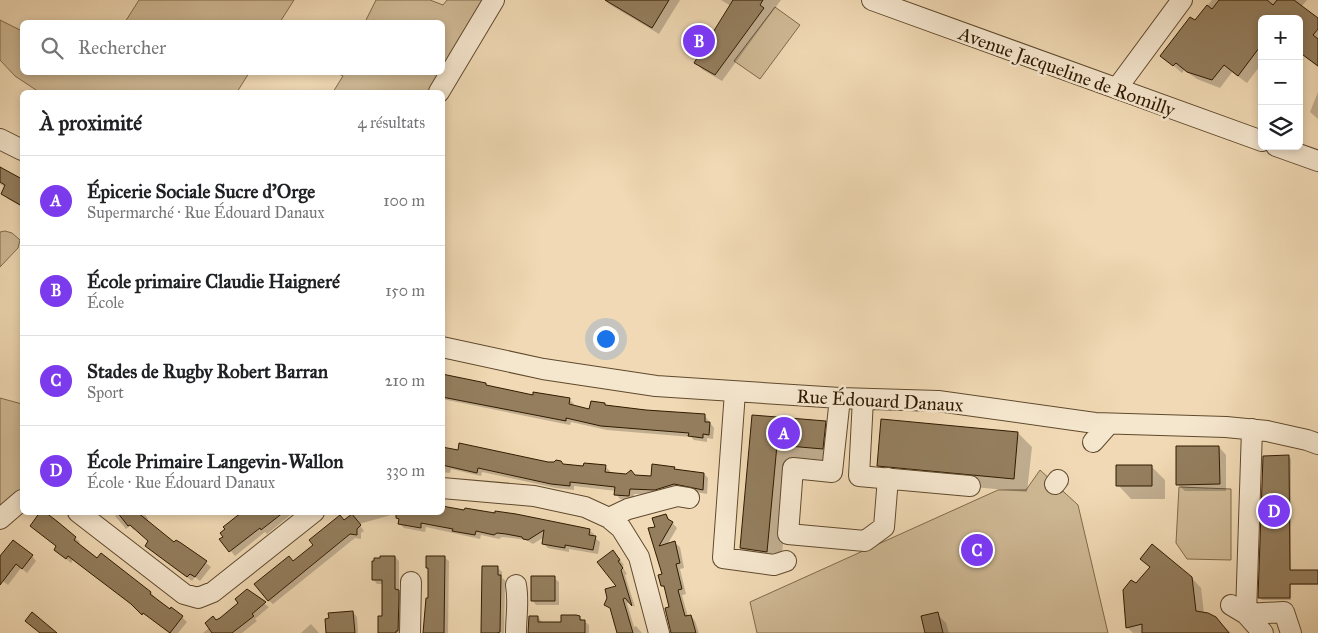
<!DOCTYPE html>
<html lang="fr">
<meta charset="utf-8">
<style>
body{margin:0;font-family:"IM FELL Great Primer",serif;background:#f2f2f2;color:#202124}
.controls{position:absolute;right:15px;top:15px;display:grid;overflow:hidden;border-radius:8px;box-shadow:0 2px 8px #0003}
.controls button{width:45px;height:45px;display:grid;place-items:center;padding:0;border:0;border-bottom:1px solid #e0e0e0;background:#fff;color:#202124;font:25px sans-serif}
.you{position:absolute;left:605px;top:338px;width:18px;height:18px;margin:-12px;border:4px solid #fff;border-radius:50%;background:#1a73e8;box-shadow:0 0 0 8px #1a73e833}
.badge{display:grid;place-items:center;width:32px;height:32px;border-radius:50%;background:#7c3aed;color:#fff;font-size:16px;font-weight:700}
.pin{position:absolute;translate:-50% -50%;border:2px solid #fff;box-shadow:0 1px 5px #0006}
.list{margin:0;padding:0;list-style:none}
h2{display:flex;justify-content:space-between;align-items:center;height:65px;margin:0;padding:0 20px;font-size:21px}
h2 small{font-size:16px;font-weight:400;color:#757577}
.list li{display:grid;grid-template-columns:32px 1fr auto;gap:15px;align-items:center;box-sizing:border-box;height:90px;padding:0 20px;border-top:1px solid #e0e0e0}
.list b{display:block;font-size:19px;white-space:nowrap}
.list p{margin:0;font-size:16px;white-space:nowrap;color:#757577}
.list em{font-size:16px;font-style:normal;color:#757577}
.icon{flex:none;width:28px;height:28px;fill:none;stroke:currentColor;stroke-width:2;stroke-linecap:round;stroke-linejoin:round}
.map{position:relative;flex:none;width:1318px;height:633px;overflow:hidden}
.search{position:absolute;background:#fff;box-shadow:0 2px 8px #0003;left:20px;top:20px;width:425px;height:55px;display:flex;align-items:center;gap:12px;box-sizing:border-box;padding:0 18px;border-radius:8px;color:#757577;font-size:19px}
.panel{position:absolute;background:#fff;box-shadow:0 2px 8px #0003;left:20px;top:90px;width:425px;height:425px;border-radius:8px}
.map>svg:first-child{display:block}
.green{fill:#cfb995;stroke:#806a4a}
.shadow{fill:#0003}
.building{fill:#947e5e;stroke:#301b00}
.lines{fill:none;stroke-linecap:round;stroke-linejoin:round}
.minor-casing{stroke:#604a2d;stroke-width:22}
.minor{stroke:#f5e6ce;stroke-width:20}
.labels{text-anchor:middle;stroke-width:5;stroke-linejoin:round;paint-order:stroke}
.street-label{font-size:19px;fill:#301b00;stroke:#f5e6ce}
</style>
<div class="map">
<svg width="1318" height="633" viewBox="0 0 1318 633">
<rect width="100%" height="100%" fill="#f0d9b4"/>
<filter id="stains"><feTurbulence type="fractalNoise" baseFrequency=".004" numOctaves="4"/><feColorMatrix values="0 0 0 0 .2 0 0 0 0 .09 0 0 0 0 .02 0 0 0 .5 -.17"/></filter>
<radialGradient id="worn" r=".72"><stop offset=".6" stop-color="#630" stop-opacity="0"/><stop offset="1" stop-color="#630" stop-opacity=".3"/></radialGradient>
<path class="green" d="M139 0H294L280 22H125Z
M376 0H430L443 5 447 0H485L443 70 442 22H365Z
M775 7 800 25 760 79 734 61Z
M0 20 22 31V72L249 73 237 92H39L15 76 0 60Z
M337 73H441L428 92H333L343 76Z
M5 231 12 233 20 240 18 248 0 267V232Z
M0 398 22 404V495L0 514Z
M1040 470 1078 505 1108 633H757L750 602 998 490H1026Z
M1179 487 1231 489V560L1187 559 1176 543Z"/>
<path class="shadow" d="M605 0H680L659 34 609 4Z
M721 0H781L722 81 703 70 696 63 731 6Z
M1212 0H1307L1301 7 1318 19V67L1299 52V19H1262V63L1247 83 1232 72 1220 88 1197 79 1184 70 1182 73 1162 56 1195 22Z
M1318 92V119L1310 112Z
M0 166 8 173 22 181V207L8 199 2 193 5 187 0 184Z
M442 378 486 384 489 387 534 396 569 399 574 404V406L590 411 605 404 607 407 705 416 714 428 713 439 707 438V442L694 440 691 437 607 430 571 422 570 425 442 399Z
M753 416 825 422 839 436 836 462 791 458 781 565 755 562 741 548Z
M1018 433 1032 447 1027 492 892 479 878 465Z
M1219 447 1226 455V491H1185L1177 484Z
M442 448 584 468 605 466 610 471V474L635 476 652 478 674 468 677 471 704 474 708 478 707 494 680 489 660 494H634L633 500 620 499 616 494V491L574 486V490L556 488 482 472 481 476 451 469 450 473 442 472Z
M1289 457 1291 459V571L1318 572V585H1291V600H1262L1260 598Z
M1151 466 1165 480V499H1131L1118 485Z
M120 512H143L148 519 146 521 174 544H181L211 567 200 581 195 577 192 581 151 550 150 541 136 529 134 530 130 526 126 529 115 516Z
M245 512H294L267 534 265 532 235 556 221 539Z
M356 512H390L391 515 359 524 364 531 361 533V539L355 538 273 604 268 600 293 562Z
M401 512 589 530 594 534V537L600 542 598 554 569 549V552L548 548 543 543 544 537 533 544 526 540 512 538 502 537 499 539 481 535 480 539 426 527 425 532 404 528 399 523Z
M666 516 677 528 667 545 675 543 680 547 684 568 680 569 686 594 682 595 688 617 691 616 695 621 699 633H678L666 589 662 586 664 574 650 529 656 528Z
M75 538 80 542 78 545 98 560 101 555 151 593 155 597 154 599 182 617 187 622 178 633H169L88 570 73 560 71 563 60 554Z
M32 556 36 561 27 573 21 568 8 585 0 579V558Z
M395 557 399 561V592L403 595 402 633H379L383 617V584H377L373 579Z
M444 557 449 561 448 633H425L429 599 430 571 427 568Z
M618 557 624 565 622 566 627 574 625 575 635 607 630 602 627 603 634 627 636 626 642 633H618L612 610 606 604 618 587Z
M1141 558 1192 578 1201 588 1204 613 1208 614 1221 623 1231 633H1133L1127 627 1137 585 1151 568Z
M497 567 502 572V578L505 580 504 633H482Z
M554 578 559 582V605H536L532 600Z
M247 591 269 607 255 619 257 621 242 633H203L239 603Z
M353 612 357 617 358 633H327Z
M937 614 946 623 949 633H926Z
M538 617 543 623H563L579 617 589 625V633H530Z
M311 624 319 633H301Z"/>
<path class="building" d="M605 0H669L652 28Z
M733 0H763L760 5 764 8 715 75 694 63Z
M1219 0H1267L1273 5 1277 0H1294L1318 18V29L1313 35 1318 39V66L1299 52V19H1262V44L1238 76 1224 65 1212 80 1187 72 1176 63 1173 66 1160 56 1190 17 1195 20 1207 5 1212 9Z
M0 167 22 179V206L1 194 5 185 0 182Z
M442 374 486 383V385L533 395V392L570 398 569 404 589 409 591 401 605 403V405L646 410 705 414V422H710L709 435 703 434V438L688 436 689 433 601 426 566 418V421L442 397Z
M752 415 826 421 823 449 777 445 767 552 740 548Z
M881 419 1018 432 1014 479 877 466Z
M459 443 548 462H554L556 460 561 461 563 464 583 466 584 463 606 465 605 472 626 474 631 470 635 475 651 476 652 464 675 467 674 469 704 473 703 490 674 484 655 490 630 489 629 496 614 495 615 487 570 482V486L551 484 478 468 477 473 442 465V447L458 450Z
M1176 446H1219L1220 484 1176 485Z
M1289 455 1290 570H1318V584H1290V598H1258L1263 456Z
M1116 465H1152V486H1116Z
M442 506 464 510 465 508 495 513V511L516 514 590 529 589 535 596 536 593 550 565 545V548L542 544 544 530 528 540 523 539 522 537 506 534 497 533 494 535 476 531 475 535 452 531 453 529 421 523V528L398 524 399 519 396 518V512H442Z
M40 512H45L58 522 76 537 74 540 97 558 101 553 151 592 150 594 170 609 171 607 183 616 170 633 143 613 142 615 131 604 81 566 68 556 66 559 54 550 56 546 30 526Z
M117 512H137L174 542 176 540 181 543 207 561 195 577 190 574 187 577 145 546 148 541 130 525 128 526Z
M242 512H284L261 530 260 528 229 552 219 539 223 537 220 533 225 529 223 527Z
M352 514 361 525 357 529V535L350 534 268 601 254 584 289 556 293 561 313 545 309 540 340 515 344 520Z
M666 514 668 519 673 522 659 546 675 541 680 563 676 564 682 589 678 590 685 616 691 615 696 633H671L665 608 669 607 664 586H661L658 575 662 574 648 528 655 527 652 518Z
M13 540 33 555 22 569 16 564 0 585V556Z
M1152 544 1192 577 1196 611 1208 613 1216 617 1229 633H1142V624L1126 628 1123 590 1131 580 1136 583 1150 567 1140 559Z
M613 550 620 560 618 561 623 568 621 570 632 606 625 598 623 599 633 633H617L610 608 604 605 607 598 605 589 616 586 597 562Z
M380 556H395V589L399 590V598L398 631H396V633H378V616H382V580H372V561H374V558H380Z
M426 556H445L444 633H423L426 598H428V568H426Z
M482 566H498V575H501L500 632 497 633H481Z
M531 576H555V601H531Z
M247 589 266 602 252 614 254 616 232 633H212L205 623 213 616 216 620 220 618 238 603 235 599Z
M353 611 355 633H326L325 619 329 618 328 613Z
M32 612 57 633H40L25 621Z
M938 612 943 633H925L921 616Z
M561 615H576L580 616V620H585V633H528L529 616H538V622H561Z"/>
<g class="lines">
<defs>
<path id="minor" d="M872 0 1262 141
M1117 88 1182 0
M439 92 494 0
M0 139 22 150
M1276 146 1318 161
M442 347 543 369 656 386 840 398 938 401 1095 423 1226 427 1267 431 1307 440 1318 444
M735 392 723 558 774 565 786 561
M840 398 832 472 793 468 788 534 865 541 884 527 888 478
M863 399 859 476 970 486
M1252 429 1246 614 1284 612 1291 633
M1093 442 1108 425
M1055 484 1058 480
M442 488 534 496 585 507 609 518 621 528 639 557 659 633
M78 512 184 594 198 598 213 592 314 512
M609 518 628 509 677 496 689 498
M0 519 22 500
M1231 605 1246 614 1263 633
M410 633 411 582
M516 633C516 616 519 602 516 585"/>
</defs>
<use href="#minor" class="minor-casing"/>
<use href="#minor" class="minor"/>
</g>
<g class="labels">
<g class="street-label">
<text transform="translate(1067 71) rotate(20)" y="7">Avenue Jacqueline de Romilly</text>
<text transform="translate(880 400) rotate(3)" y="7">Rue Édouard Danaux</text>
</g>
</g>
<rect width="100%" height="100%" filter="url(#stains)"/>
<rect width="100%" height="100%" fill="url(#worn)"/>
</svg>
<div class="controls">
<button>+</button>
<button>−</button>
<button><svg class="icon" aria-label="layers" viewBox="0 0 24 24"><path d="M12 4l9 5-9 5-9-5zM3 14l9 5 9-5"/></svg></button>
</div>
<div class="you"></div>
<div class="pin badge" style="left:784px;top:433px">A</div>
<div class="pin badge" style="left:699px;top:41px">B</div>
<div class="pin badge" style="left:977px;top:550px">C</div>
<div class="pin badge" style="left:1274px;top:511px">D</div>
<div class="search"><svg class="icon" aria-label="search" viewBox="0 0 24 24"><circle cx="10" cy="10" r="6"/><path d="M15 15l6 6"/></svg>Rechercher</div>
<section class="panel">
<h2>À proximité<small>4 résultats</small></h2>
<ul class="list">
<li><span class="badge">A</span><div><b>Épicerie Sociale Sucre d'Orge</b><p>Supermarché · Rue Édouard Danaux</p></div><em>100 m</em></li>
<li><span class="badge">B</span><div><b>École primaire Claudie Haigneré</b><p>École</p></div><em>150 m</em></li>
<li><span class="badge">C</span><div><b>Stades de Rugby Robert Barran</b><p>Sport</p></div><em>210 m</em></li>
<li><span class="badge">D</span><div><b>École Primaire Langevin-Wallon</b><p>École · Rue Édouard Danaux</p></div><em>330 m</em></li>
</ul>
</section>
</div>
